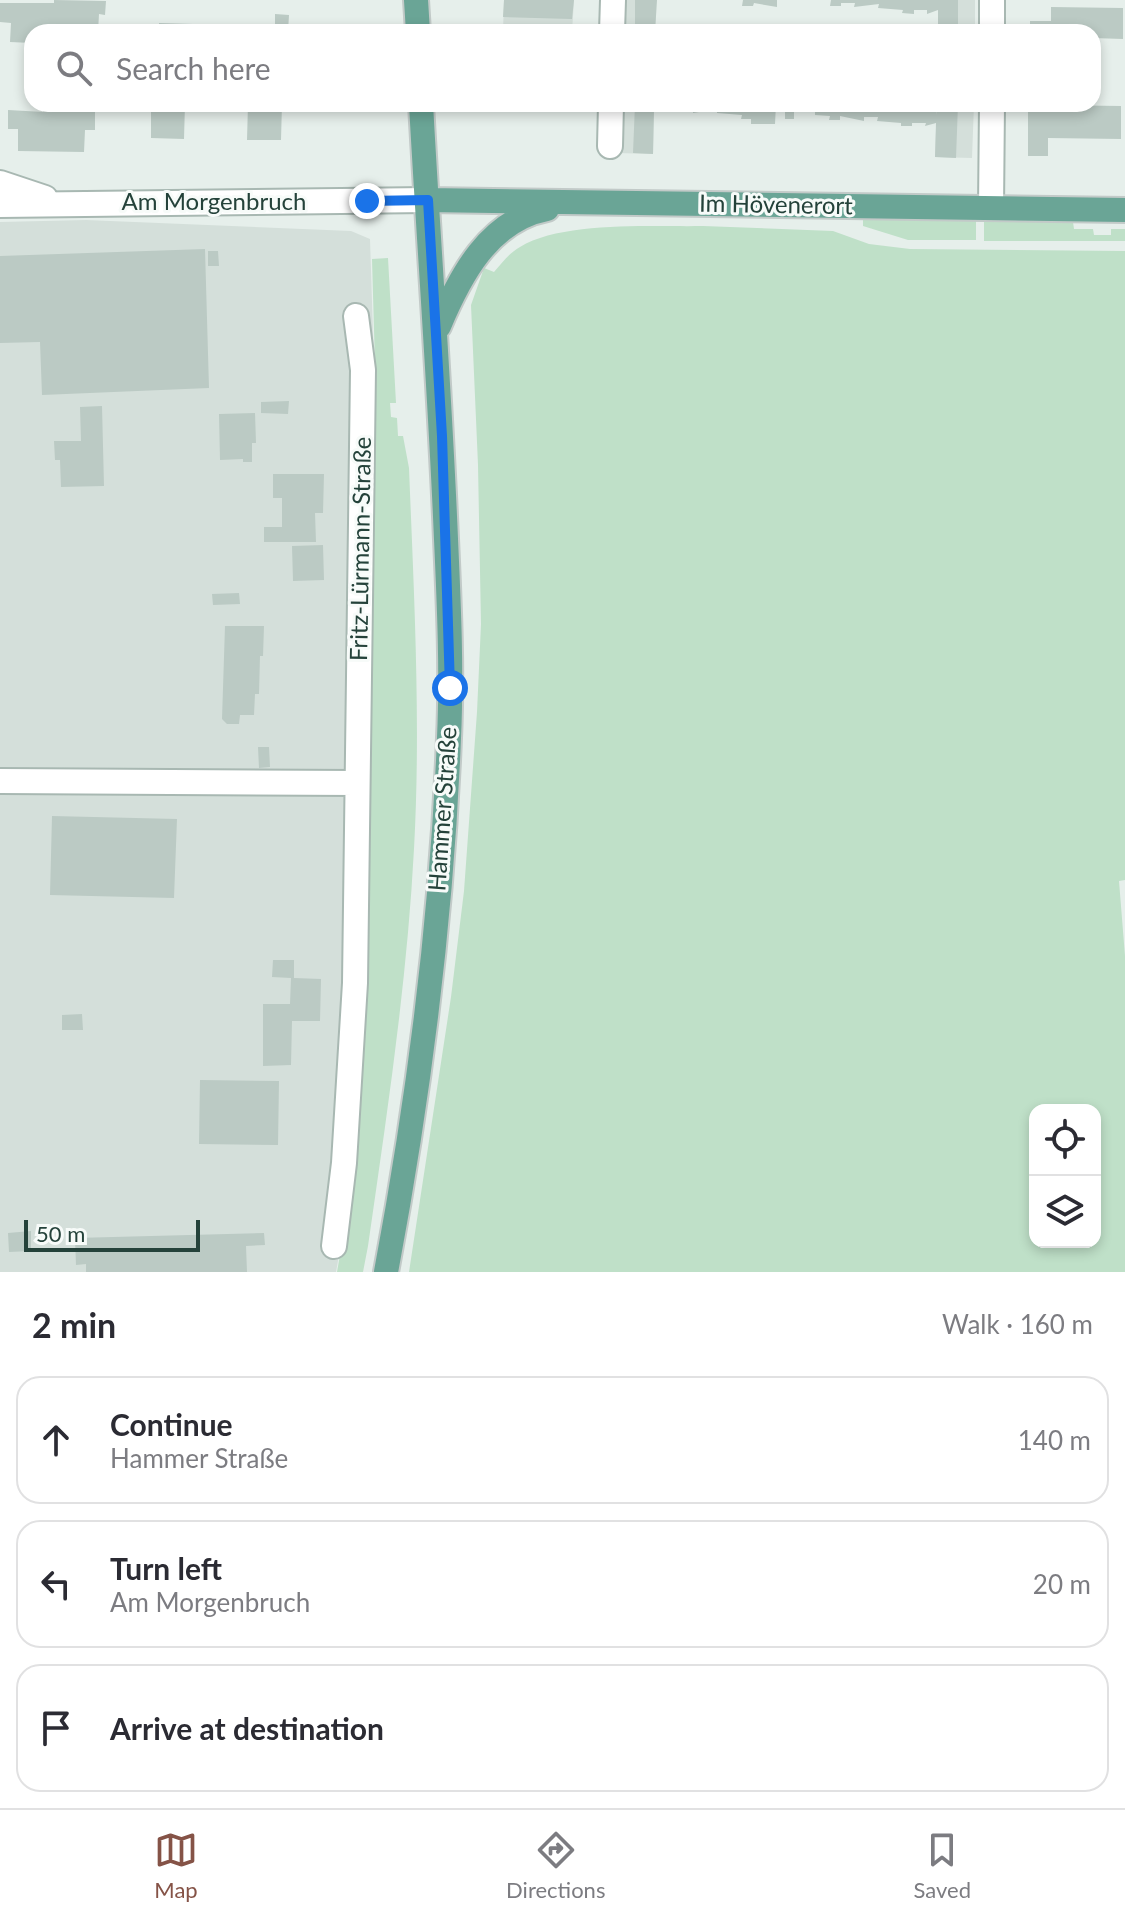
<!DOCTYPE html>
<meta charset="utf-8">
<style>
body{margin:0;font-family:Lato,sans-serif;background:#f2f2f3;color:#2b2b33}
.controls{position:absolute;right:24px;bottom:24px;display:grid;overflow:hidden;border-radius:16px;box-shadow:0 4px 12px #0003}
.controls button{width:72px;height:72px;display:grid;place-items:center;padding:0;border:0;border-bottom:2px solid #e1e1e2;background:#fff;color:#2b2b33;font:40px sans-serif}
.scale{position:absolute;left:24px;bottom:20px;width:176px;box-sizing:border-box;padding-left:8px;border:4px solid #24423a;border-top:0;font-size:22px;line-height:28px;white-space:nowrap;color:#24423a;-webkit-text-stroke:6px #f7fbf9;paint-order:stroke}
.stop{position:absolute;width:24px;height:24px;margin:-18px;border:6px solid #1a73e8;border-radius:50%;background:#fff}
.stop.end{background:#1a73e8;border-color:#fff;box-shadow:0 2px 8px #0008}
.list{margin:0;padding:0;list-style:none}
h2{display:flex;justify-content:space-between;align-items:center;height:104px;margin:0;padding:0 32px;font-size:34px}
h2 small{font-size:26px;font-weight:400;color:#7c7c81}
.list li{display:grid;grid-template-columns:52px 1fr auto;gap:24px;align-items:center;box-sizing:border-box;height:128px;margin:0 16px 16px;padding:0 16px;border:2px solid #e1e1e2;border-radius:24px}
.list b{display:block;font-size:30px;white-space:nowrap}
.list p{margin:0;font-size:26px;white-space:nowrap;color:#7c7c81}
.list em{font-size:26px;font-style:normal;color:#7c7c81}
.icon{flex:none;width:44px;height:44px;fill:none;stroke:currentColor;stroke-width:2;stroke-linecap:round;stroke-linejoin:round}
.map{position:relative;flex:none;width:1125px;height:1272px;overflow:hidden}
.search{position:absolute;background:#fff;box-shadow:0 4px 12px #0003;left:24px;right:24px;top:24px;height:88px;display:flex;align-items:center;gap:20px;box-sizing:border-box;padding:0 28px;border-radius:24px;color:#7c7c81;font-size:30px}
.sheet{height:536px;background:#fff}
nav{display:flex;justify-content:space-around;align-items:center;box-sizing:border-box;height:112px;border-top:2px solid #e1e1e2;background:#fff;font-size:22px;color:#7c7c81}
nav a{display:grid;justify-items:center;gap:4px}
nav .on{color:#855347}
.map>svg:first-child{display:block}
.built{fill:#d4dfda}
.green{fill:#bfe0c8;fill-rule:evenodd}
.building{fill:#bbcac4}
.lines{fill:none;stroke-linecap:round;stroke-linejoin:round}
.minor-casing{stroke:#a8b8b2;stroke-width:28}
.major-casing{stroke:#c2cac8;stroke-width:28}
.minor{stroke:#fff;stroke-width:24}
.major{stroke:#6aa596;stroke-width:24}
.route{stroke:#1a73e8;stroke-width:10}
.labels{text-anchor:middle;stroke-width:6;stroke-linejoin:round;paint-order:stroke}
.street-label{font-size:24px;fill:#24423a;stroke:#f7fbf9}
</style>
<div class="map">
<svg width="1125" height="1272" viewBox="0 0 1125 1272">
<rect width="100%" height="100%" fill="#e6efeb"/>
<path class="built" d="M504 0H574L572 32H503Z
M622 0H656L655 32H621Z
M939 0H975V32H938Z
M618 104H654L653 154 616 153Z
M937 104H974L972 158 935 157Z
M86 220 351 231 370 239 374 365 349 1199 336 1272H0V222Z"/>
<path class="green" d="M863 220H976V240H908L863 226Z
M984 220 1073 222 1074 229H1093L1094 235H1111V229H1125V241H984Z
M703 226 833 231 869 244 910 249 1125 251V880L1119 881 1125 956V1272H409L451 997 464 891 477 712 481 624 478 465 471 305 484 268 494 272C502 263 509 253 520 247 562 221 653 227 703 226ZM1035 1110H1095V1242H1035Z
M388 258 396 403H390L391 417 397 418 398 436H403L409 468C414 595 421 722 414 849 407 982 387 1114 368 1246L363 1272H337L350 1198 373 498 375 365 372 259Z"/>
<path class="building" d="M54 0 106 1 105 15 99 14 98 32H32V43L10 42 11 23 0 22V3H54Z
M504 0H574L572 19 503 17Z
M635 0H657L655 32H635Z
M743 0H777V7L754 3 753 6H742Z
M831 0H958V32H938V10L927 14V10H914V14L902 13 903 10 878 8 879 4 854 7 855 3H841V6H830Z
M1051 7 1123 8V39L1093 38V32H1030V21H1051Z
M275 14 289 15 288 32H254V24L275 25Z
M159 23 193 24V32H159Z
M43 104H62V112H68V104H85L84 110H95V130H85L84 152 18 151V129H8V110L43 112Z
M151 104H185L184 139 151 138Z
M248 104H282L281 140H247Z
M635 104H776L775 124H751V119H741L742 115 717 113V109L693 113V109H679V112H668V108H654L653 154 633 153Z
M782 104H936L937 115V104H958L956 158 935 157 936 123 925 126 926 123H912V126H901V123L877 121 878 117H864V121L840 116V120H829L830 116 815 115V108H794V119H785V108H782Z
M1049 105 1121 106V139L1048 138V156H1028V106Z
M205 249 209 388 42 395 40 342 0 343V256Z
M208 251H218L219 266H208Z
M289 401 288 414 261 413V402Z
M102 406 104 486 61 487 60 460H55L54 441H81L80 407Z
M255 413 256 443H252V462H243V459L220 460 219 414Z
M273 474H324L323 513H315L316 542H264V527H282V498H273Z
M323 545 324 580 293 581 292 546Z
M239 593 240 604 213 605 212 594Z
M225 626H264L263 656H260L259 694H255L254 715H240L239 724H227L222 719Z
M258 747H269L270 767 259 768Z
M52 816 177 819 174 898 50 895Z
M273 960H294V978L321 979 320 1021H292L291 1065 263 1066V1004H290L291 978 272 977Z
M82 1014 83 1030H62V1015Z
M200 1080 279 1081 278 1145 199 1144Z
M31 1231V1251L9 1252 8 1233Z
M264 1233 265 1245 246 1246 247 1272H86V1264L76 1265 75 1238Z"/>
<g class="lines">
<defs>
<path id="minor" d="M992 0V32
M612 32 613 0
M610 146 611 104
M0 183 45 198
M0 205 428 200
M991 208 992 104
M0 781 357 783
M334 1246 344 1163 355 983 363 370 356 316"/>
<path id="major" d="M416 0 418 32
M428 200 1125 210
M439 326C460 276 489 220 547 209
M386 1272C419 1097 442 916 449 738 452 672 449 605 446 539 440 393 429 249 421 104"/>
</defs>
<use href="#minor" class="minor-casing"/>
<use href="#major" class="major-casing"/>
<use href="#minor" class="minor"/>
<use href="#major" class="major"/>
</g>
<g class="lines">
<path class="route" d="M367 201 428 200 442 436 450 688"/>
</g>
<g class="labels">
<g class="street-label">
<text x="214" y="210">Am Morgenbruch</text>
<text transform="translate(776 205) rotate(1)" y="8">Im Hövenerort</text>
<text transform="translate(361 549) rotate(-89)" y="8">Fritz-Lürmann-Straße</text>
<text transform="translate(443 809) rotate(-86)" y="8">Hammer Straße</text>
</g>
</g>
</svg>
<div class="controls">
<button><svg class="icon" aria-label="locate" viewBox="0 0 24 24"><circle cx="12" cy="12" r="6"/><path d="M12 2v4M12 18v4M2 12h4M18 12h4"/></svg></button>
<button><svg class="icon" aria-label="layers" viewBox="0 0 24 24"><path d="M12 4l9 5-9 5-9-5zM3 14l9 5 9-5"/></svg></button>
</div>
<div class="scale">50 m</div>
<div class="stop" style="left:450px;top:688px"></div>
<div class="stop end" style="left:367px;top:201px"></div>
<div class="search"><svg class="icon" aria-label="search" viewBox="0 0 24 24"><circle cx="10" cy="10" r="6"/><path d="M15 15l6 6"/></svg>Search here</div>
</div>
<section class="sheet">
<h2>2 min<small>Walk · 160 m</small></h2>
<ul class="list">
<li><svg class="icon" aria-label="ahead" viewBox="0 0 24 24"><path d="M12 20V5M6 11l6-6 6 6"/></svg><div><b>Continue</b><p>Hammer Straße</p></div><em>140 m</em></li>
<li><svg class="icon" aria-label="left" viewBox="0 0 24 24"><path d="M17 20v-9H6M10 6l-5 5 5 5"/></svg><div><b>Turn left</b><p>Am Morgenbruch</p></div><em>20 m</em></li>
<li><svg class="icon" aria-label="arrive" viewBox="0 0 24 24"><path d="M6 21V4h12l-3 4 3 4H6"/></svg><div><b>Arrive at destination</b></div></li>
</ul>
</section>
<nav>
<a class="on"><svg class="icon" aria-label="map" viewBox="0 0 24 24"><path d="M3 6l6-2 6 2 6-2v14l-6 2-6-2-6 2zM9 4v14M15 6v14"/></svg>Map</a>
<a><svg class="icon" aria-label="directions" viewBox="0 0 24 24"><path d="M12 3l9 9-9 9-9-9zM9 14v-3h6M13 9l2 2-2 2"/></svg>Directions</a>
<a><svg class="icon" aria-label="saved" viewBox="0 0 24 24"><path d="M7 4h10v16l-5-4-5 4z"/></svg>Saved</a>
</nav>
